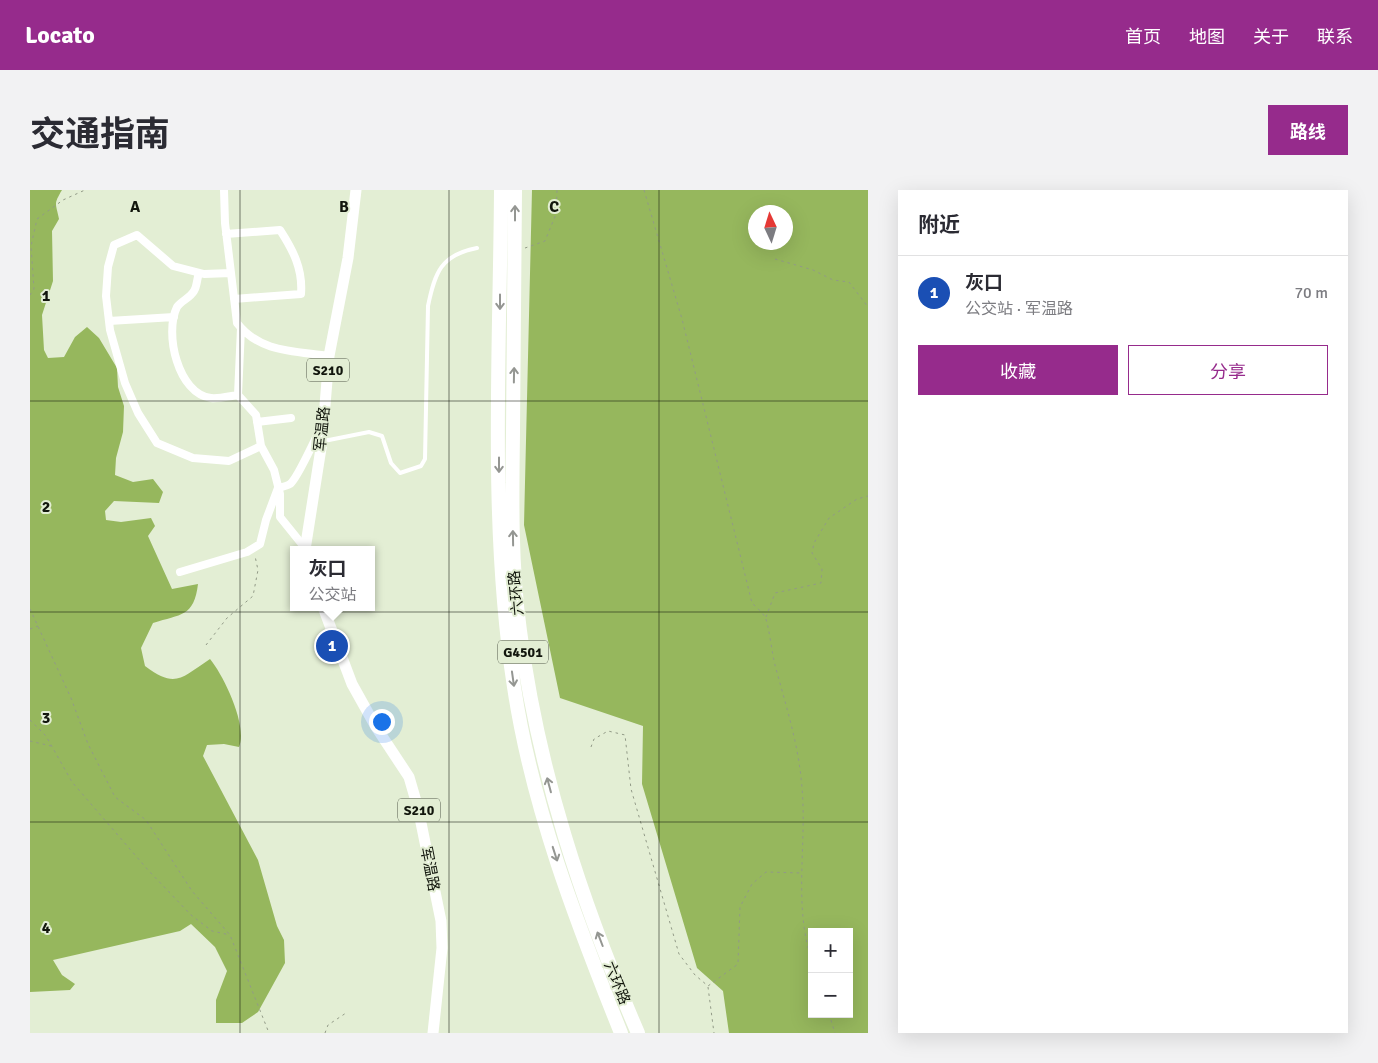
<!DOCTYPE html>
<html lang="zh">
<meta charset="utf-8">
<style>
body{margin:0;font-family:Signika,"Noto Sans SC",sans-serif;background:#f2f2f3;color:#2b2b33}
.controls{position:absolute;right:15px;bottom:15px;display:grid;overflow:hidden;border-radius:0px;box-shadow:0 5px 20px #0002}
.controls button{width:45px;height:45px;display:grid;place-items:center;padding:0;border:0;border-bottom:1px solid #e1e1e2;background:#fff;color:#2b2b33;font:25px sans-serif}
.compass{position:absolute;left:718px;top:15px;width:45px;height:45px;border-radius:50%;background:#fff;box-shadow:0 5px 20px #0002;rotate:356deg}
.you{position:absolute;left:351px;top:531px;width:18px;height:18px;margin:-12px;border:4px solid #fff;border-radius:50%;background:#1a73e8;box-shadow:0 0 0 8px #1a73e833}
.badge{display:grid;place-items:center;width:32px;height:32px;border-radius:50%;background:#962b8c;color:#fff;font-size:16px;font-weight:700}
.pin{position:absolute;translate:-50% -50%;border:2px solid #fff;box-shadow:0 1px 5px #0006}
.popup{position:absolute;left:260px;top:356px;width:85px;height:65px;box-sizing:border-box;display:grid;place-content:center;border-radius:0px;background:#fff;filter:drop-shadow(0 1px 4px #0005);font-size:16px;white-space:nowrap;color:#7c7c81}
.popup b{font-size:19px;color:#2b2b33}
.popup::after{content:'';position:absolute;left:50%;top:100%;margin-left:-10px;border:10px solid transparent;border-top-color:#fff}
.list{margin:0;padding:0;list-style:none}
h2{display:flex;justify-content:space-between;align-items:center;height:65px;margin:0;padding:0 20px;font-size:21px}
h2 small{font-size:16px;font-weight:400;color:#7c7c81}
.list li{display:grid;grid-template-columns:32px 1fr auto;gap:15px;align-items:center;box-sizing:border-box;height:75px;padding:0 20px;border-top:1px solid #e1e1e2}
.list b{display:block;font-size:19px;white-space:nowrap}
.list p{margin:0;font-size:16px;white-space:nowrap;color:#7c7c81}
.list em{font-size:16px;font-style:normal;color:#7c7c81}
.actions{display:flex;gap:10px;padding:15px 20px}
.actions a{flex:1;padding:11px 0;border:1px solid #962b8c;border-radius:0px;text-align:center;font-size:18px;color:#962b8c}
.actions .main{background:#962b8c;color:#fff}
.map{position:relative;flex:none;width:838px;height:843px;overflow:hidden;border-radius:0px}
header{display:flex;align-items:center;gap:30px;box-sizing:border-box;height:70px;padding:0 25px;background:#962b8c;color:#fff}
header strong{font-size:24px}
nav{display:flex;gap:28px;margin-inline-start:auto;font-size:18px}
.intro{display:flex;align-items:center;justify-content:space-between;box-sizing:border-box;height:120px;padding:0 30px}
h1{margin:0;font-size:35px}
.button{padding:12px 22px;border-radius:0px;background:#962b8c;color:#fff;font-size:18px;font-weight:700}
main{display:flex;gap:30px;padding:0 30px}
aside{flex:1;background:#fff;border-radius:0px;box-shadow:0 5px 20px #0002}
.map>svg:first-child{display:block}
.forest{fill:#96b75d;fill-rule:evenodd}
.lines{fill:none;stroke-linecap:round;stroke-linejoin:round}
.path{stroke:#929a87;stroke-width:1;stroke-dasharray:2.5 4;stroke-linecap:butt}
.service{stroke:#fff;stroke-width:4}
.minor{stroke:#fff;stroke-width:8}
.primary{stroke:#fff;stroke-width:11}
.motorway{stroke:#fff;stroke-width:14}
.oneway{stroke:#949692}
.grid{fill:none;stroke:#12160d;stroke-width:1;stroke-opacity:0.55}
.labels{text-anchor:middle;stroke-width:4;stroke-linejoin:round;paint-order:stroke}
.shield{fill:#e3eed4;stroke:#515749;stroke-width:1}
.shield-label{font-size:14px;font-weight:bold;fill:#12160d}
.street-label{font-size:15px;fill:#12160d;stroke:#e3eed4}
.grid-label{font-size:16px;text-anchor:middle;font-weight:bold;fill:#12160d;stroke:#e3eed4;stroke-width:4;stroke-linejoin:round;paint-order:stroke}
</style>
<header>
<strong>Locato</strong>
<nav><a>首页</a><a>地图</a><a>关于</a><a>联系</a></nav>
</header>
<div class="intro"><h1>交通指南</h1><a class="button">路线</a></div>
<main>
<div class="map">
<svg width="838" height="843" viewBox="0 0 838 843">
<rect width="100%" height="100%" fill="#e3eed4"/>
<path class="forest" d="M0 0H32C23 15 26 13 29 29L22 41 23 91 12 125 14 160 18 168 34 167 45 147 57 137 69 148 87 178 88 197 94 216 93 242 86 268 85 285 103 292 123 289 133 302 129 313 84 311 75 321 76 330 91 332 121 328 125 336 118 346 142 399 168 394C164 427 151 424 123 433L111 458 115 476C146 499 151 488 180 469 194 486 218 536 209 557L194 554 177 555 173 566 228 670 247 736 254 750 255 773 228 822 212 833H186V810L197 781 185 757 161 734 150 741 23 770 32 785 45 794 40 800 0 802Z
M502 0H838V843H699L693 801 667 778 612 594 613 536 530 508 494 335ZM726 22H756V52H726ZM782 742H819V824H782Z"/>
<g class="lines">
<path class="path" d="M614 0 652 129 722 413C726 417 732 422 735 427 739 435 742 464 745 475 756 516 769 556 772 598 777 656 763 715 782 771
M495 58 515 51 526 24 527 0
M745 69 783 80 803 90 819 92 838 117
M0 105 4 99 1 56 7 29 33 10 55 0
M0 419 41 508 58 554 85 607 116 630 162 701 200 745 239 843
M736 427 745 403 791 393 792 379 782 363 784 353 799 328 827 309 838 306
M0 439 8 436
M176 455 197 428 223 406 228 380 225 366
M0 530 16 546 42 592 118 680 161 725 182 741 200 745
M0 551 21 556
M561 557 564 549 578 541 595 545 601 599 649 764 665 785 678 796 708 774 710 717 722 694 736 682 772 683
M678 797 684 843
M799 824 805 843
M295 843 298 835 316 823"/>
<path class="service" d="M294 251 339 242 352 246 361 273 370 283 391 276 395 269 398 116C405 82 411 65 447 58"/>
<path class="minor" d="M194 0 195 33 207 133C230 163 265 161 299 166
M196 44 250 40C263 60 273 79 271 104L204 109
M169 83C167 88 167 97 164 101 160 108 151 111 147 117 134 143 148 204 181 208 189 209 200 206 208 205
M201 83 174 84 143 76 107 45 84 55 78 77 76 106 80 140 95 193 108 223 127 253 163 268 199 271 231 256
M79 131 144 127
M211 138 208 205 226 225 231 256 244 280 250 304V327L275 358
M227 232 261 228
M150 382 217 362 230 354 236 330 248 298C252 297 257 296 260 294 268 288 284 250 291 238"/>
<path class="primary" d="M275 360 292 252 299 166 318 68 326 0
M293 417 322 494 346 537 379 587 388 618 411 731 412 758 403 843"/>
<path class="motorway" d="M471 0C470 163 459 335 484 497 502 617 546 731 591 843
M485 0C485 81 484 162 483 242 482 309 481 376 490 441 508 581 552 714 608 843"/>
</g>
<defs><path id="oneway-shaft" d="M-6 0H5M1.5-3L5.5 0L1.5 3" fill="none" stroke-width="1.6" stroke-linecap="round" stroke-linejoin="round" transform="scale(1.25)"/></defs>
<g class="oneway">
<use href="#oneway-shaft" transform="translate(485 23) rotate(-90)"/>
<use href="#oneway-shaft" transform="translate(470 112) rotate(90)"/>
<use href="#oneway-shaft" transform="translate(484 185) rotate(-89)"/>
<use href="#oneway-shaft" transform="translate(469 275) rotate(90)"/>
<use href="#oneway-shaft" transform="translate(483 348) rotate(-91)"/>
<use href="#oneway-shaft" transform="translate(483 489) rotate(82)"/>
<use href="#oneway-shaft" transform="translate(519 595) rotate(-105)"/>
<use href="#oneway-shaft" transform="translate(525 664) rotate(72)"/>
<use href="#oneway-shaft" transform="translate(570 749) rotate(-111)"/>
</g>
<path class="grid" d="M210 0V843M419 0V843M629 0V843M0 211H838M0 422H838M0 632H838"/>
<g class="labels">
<g class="shield">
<rect x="277" y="168.5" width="42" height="23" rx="4"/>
<rect x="468" y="450.5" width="50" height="23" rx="4"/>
<rect x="368" y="608.5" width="42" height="23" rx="4"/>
</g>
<g class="shield-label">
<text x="298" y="185">S210</text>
<text x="493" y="467">G4501</text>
<text x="389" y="625">S210</text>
</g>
<g class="street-label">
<text transform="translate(292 239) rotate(-84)" y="5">军温路</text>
<text transform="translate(486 403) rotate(-95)" y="5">六环路</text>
<text transform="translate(400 679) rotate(79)" y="5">军温路</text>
<text transform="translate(587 793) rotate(68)" y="5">六环路</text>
</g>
</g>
<g class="grid-label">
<text x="105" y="22">A</text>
<text x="314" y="22">B</text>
<text x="524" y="22">C</text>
<text x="16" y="111">1</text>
<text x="16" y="322">2</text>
<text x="16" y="533">3</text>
<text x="16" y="743">4</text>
</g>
</svg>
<div class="controls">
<button>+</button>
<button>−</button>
</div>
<svg class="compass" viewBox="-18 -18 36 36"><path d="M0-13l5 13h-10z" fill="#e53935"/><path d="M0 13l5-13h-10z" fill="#7c7c81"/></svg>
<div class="you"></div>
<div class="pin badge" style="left:302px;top:456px;background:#1a4fb4">1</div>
<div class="popup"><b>灰口</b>公交站</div>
</div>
<aside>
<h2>附近<small></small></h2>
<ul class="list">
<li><span class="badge" style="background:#1a4fb4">1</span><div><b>灰口</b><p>公交站 · 军温路</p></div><em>70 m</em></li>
</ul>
<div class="actions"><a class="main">收藏</a><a>分享</a></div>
</aside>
</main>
